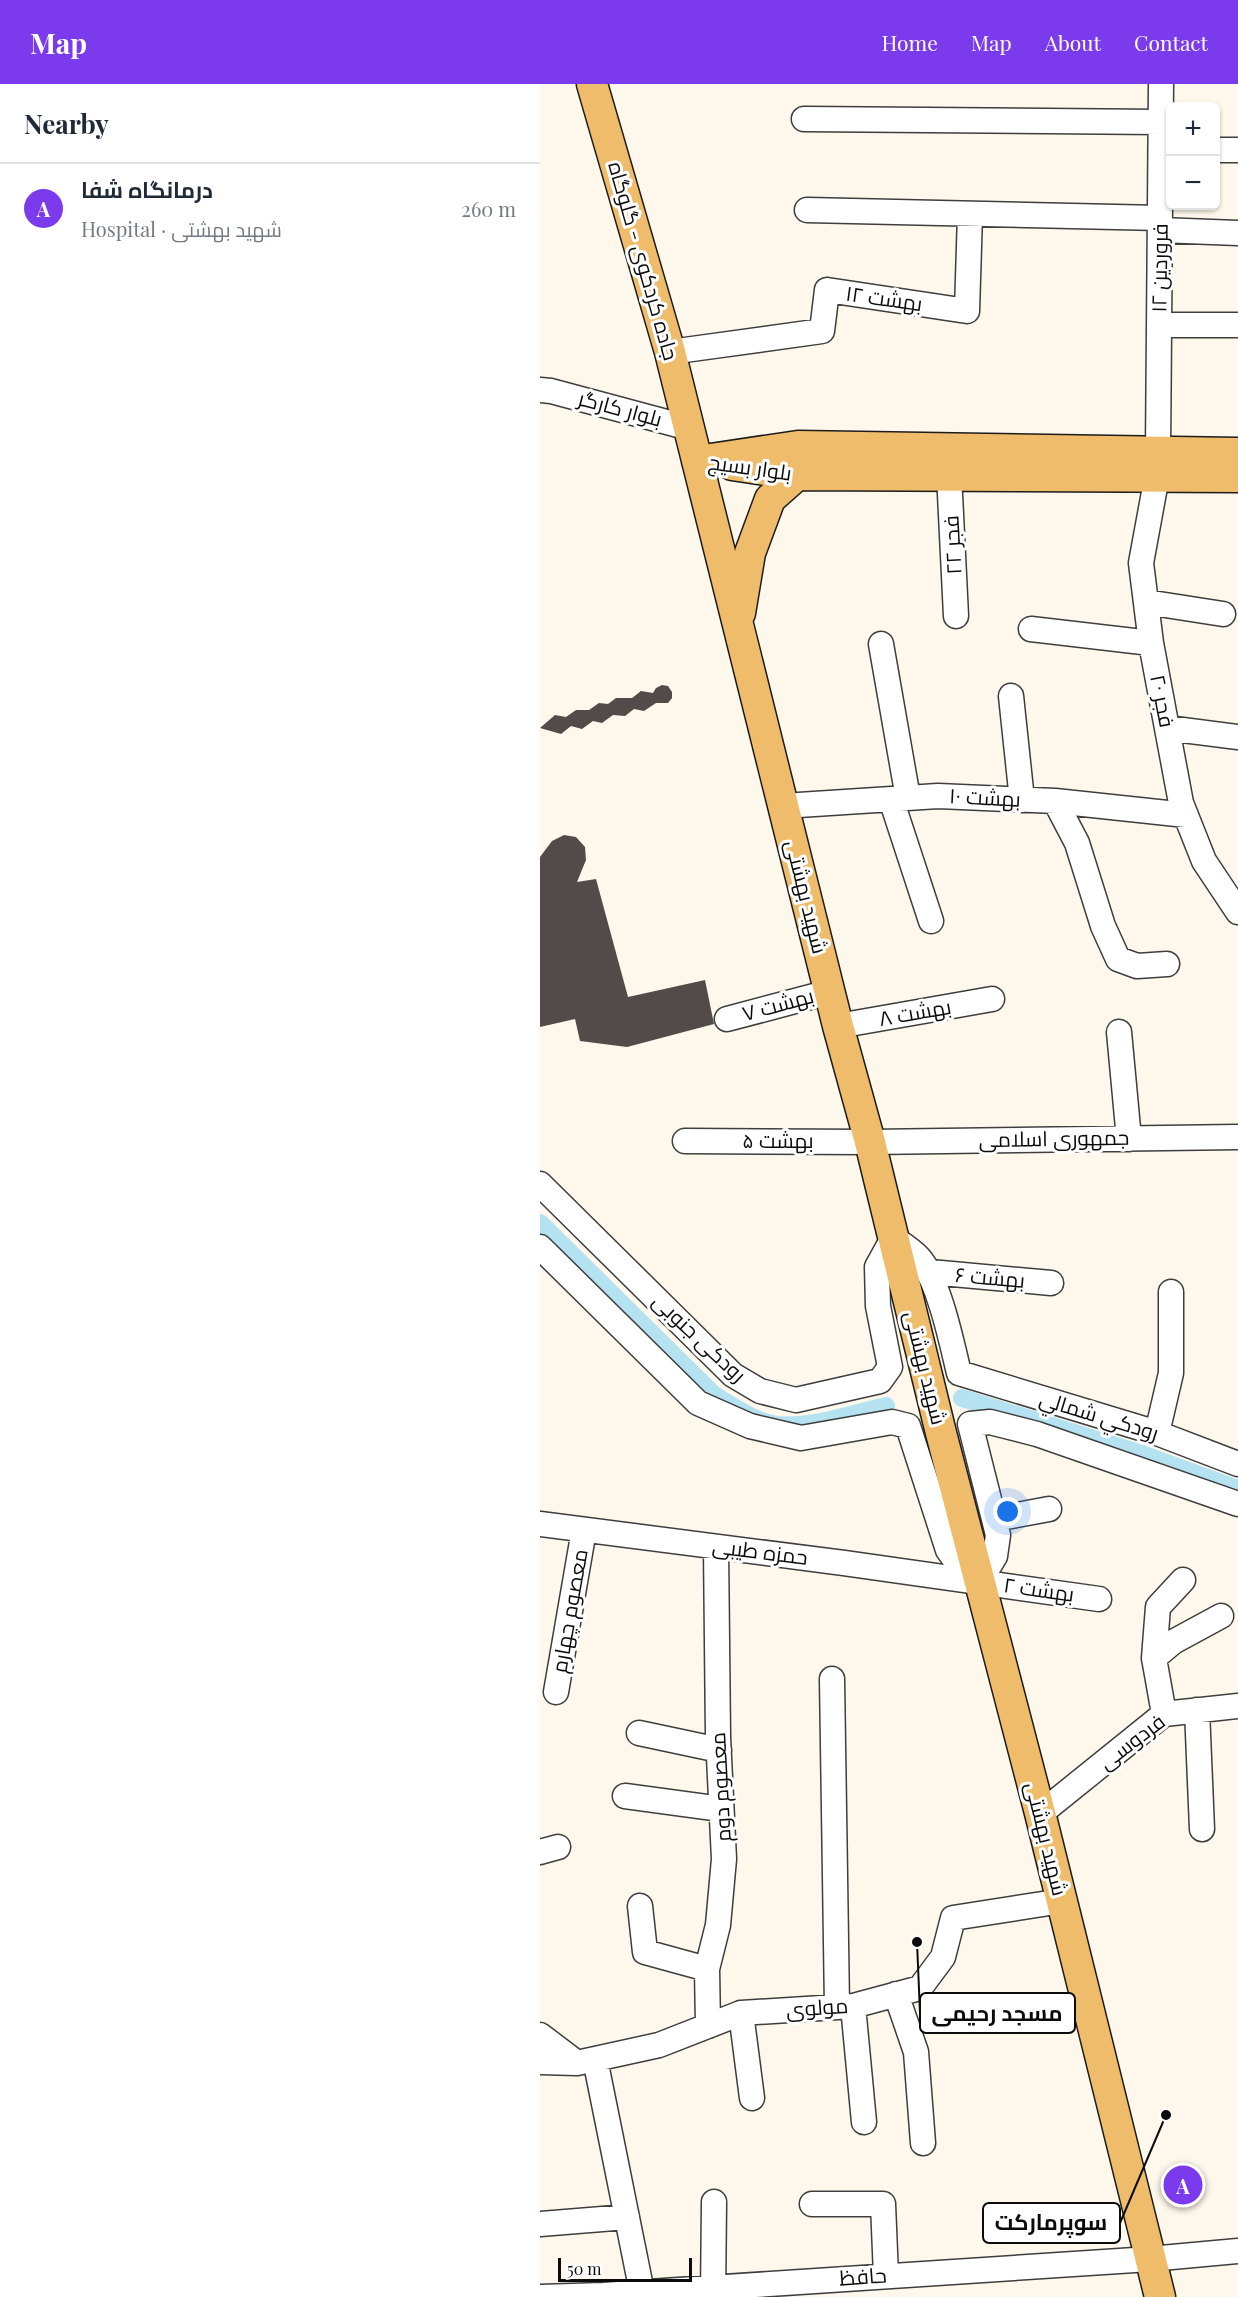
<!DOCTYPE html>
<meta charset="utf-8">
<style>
body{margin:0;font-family:"Playfair Display",Cairo,serif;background:#f2f2f3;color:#1f2937}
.controls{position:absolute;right:18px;top:18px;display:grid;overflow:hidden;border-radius:9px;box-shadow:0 2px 4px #0004}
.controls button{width:54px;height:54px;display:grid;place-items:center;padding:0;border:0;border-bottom:2px solid #e0e1e3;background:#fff;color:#1f2937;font:30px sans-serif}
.scale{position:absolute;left:18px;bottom:15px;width:134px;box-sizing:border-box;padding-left:6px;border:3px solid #0b0b0b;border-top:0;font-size:16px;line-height:21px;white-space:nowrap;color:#0b0b0b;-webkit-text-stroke:4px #fff;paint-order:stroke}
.you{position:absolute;left:468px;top:1428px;width:21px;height:21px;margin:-15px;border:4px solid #fff;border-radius:50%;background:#1a73e8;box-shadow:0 0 0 9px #1a73e833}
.badge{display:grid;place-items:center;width:39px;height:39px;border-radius:50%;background:#7c3aed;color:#fff;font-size:20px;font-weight:700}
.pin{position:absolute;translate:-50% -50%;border:3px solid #fff;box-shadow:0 2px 6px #0006}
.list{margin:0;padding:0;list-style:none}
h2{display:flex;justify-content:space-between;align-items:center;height:78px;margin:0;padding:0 24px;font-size:26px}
h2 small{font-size:20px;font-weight:400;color:#747a83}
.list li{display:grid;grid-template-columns:39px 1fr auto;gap:18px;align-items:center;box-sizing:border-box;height:90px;padding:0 24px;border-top:2px solid #e0e1e3}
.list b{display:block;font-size:22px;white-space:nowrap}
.list p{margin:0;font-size:20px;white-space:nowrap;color:#747a83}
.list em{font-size:20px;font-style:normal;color:#747a83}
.map{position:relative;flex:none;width:698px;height:2213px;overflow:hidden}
header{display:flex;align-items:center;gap:36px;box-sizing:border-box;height:84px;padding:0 30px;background:#7c3aed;color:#fff}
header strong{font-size:28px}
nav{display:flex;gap:33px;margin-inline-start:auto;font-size:21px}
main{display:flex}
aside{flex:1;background:#fff}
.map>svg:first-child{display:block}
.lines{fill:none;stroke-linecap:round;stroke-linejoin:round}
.canal{stroke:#b4e2f1;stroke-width:18}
.building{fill:#534b49}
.minor-casing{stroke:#3e3e3e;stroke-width:27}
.major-casing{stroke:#1c1c1c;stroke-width:33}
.minor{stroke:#fff;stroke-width:24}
.major{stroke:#eebc6b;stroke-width:30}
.labels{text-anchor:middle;stroke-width:6;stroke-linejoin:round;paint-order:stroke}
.street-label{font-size:21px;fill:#0b0b0b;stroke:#fff}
.leader{fill:none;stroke:#0b0b0b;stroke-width:2}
.callout-dot{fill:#0b0b0b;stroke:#fff;stroke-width:2}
.callout{fill:#fff;stroke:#0b0b0b;stroke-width:2}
.callout-label{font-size:22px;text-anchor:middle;font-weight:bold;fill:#0b0b0b}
</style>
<header>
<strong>Map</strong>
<nav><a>Home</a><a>Map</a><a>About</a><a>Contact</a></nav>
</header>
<main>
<aside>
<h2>Nearby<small></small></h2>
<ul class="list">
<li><span class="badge">A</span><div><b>درمانگاه شفا</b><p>Hospital · شهید بهشتی</p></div><em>260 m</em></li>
</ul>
</aside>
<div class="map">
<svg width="698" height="2213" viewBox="0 0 698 2213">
<rect width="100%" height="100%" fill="#fef7eb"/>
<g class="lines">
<path class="canal" d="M0 1139 174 1311C193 1322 215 1338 237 1341 273 1344 311 1330 346 1322
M422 1314 599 1369 698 1405"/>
</g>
<path class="building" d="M122 601 128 602 132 608V614L128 619H116L104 627 94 625 85 632 73 631 62 639 53 637 42 645 31 642 21 650 0 644 15 631 26 633 36 626H49L59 619 68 620 76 614H92L101 607 113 609 116 604Z
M24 751 36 753 45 763 46 776 37 798 56 795 88 913 165 896 174 940 87 963 40 957 35 935 0 943V773L12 757Z"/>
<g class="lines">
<defs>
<path id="minor" d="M264 35 621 38
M676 66H698
M267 126 620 134
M620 146 698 149
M619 241H698
M130 268 282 247 287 206 427 227 430 130
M0 306 11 307 149 344
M618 368 621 0
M409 390 416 532
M617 392 601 479 611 559 641 719 664 777 698 828
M606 518 683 530
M491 545 611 559
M341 560 368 714
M471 612 482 716
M627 644 698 653
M351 715 391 837
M515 717 537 759 563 842 578 875 597 882 627 880
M243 722 398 712 515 717 646 731
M187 935 289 908
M298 942 452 915
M579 948 589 1055
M145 1057 330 1058 698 1053
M0 1100 193 1291 220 1307 256 1316 340 1297 350 1283 338 1222 337 1183 353 1154C362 1160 372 1166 379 1174 399 1196 412 1260 419 1289L617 1349 698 1380
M0 1163 158 1319 210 1342 261 1354 352 1338 368 1342 408 1466 418 1480 440 1497
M390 1188 511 1199
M617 1349 631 1289V1208
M455 1435 509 1425
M0 1440 304 1479 559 1515
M440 1497 455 1472 458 1451 430 1340 450 1338 497 1350 698 1420
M614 1574 618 1523 643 1496
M292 1595 297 1923
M16 1608 44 1446
M657 1626 662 1745
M624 1630 614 1574 633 1558 681 1532
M99 1649 179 1666
M85 1712 181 1725
M500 1730 624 1630 698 1622
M0 1768 18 1763
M100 1822 105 1868 167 1885
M356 1910 376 1968 383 2059
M313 1922 324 2038
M201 1929 212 2014
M168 1942 167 1885 178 1841 184 1775 178 1653 176 1463
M0 1951 37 1979 119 1961 201 1929 313 1922 380 1904 403 1873 413 1834 522 1817
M55 1975 103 2213
M0 1978 37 1979
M272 2120H343L346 2192
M0 2140 87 2133
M0 2213 63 2211 610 2175 698 2167
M173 2213 174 2118"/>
<path id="major" d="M52 0 130 268 298 942 330 1058 401 1349 500 1729 620 2213
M157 377 258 362 698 369
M192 381 257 391 698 393
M200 529 210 469 230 415 257 391"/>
</defs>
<use href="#minor" class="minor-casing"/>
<use href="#major" class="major-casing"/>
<use href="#minor" class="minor"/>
<use href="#major" class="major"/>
</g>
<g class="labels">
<g class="street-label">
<text transform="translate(103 177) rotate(74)" y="7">جاده کردکوی - گلوگاه</text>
<text transform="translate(620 184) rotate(-89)" y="7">۱۲ فروردین</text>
<text transform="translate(344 215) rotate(8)" y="7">بهشت ۱۲</text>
<text transform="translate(80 325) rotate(15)" y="7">بلوار کارگر</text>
<text transform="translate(210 384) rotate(8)" y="7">بلوار بسیج</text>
<text transform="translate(413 461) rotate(-93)" y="7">فجر ۲۲</text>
<text transform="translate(622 617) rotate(79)" y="7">فجر ۲۰</text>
<text transform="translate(445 714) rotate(3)" y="7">بهشت ۱۰</text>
<text transform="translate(266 813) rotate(76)" y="7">شهید بهشتی</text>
<text transform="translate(238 921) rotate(-15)" y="7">بهشت ۷</text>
<text transform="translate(375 929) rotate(-10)" y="7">بهشت ۸</text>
<text transform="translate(514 1055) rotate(-1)" y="7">جمهوری اسلامی</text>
<text x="238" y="1064">بهشت ۵</text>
<text transform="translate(450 1194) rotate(5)" y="7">بهشت ۶</text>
<text transform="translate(159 1254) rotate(43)" y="7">رودکی جنوبی</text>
<text transform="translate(385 1284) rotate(76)" y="7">شهید بهشتی</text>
<text transform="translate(559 1332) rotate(17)" y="7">رودکي شمالي</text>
<text transform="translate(220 1468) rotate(7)" y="7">حمزه طیبی</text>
<text transform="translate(499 1506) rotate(8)" y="7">بهشت ۲</text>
<text transform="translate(30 1527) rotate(-80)" y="7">معصوم چهارم</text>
<text transform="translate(592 1658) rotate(-37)" y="7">فردوسی</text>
<text transform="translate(181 1703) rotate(-93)" y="7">معصوم دوم</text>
<text transform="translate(506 1755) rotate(76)" y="7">شهید بهشتی</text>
<text transform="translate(277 1924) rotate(-4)" y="7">مولوی</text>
<text transform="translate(323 2193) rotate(-4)" y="7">حافظ</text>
</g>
</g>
<path class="leader" d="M377 1858L380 1929M626 2031L580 2139"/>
<g class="callout-dot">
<circle cx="377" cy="1858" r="6"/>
<circle cx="626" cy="2031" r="6"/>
</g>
<g class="callout">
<rect x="380" y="1909" width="155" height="40" rx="6"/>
<rect x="443" y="2119" width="137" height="40" rx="6"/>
</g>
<g class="callout-label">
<text x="457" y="1937">مسجد رحیمی</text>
<text x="511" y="2146">سوپرمارکت</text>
</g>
</svg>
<div class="controls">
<button>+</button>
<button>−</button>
</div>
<div class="scale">50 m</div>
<div class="you"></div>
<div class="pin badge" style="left:643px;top:2101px">A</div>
</div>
</main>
